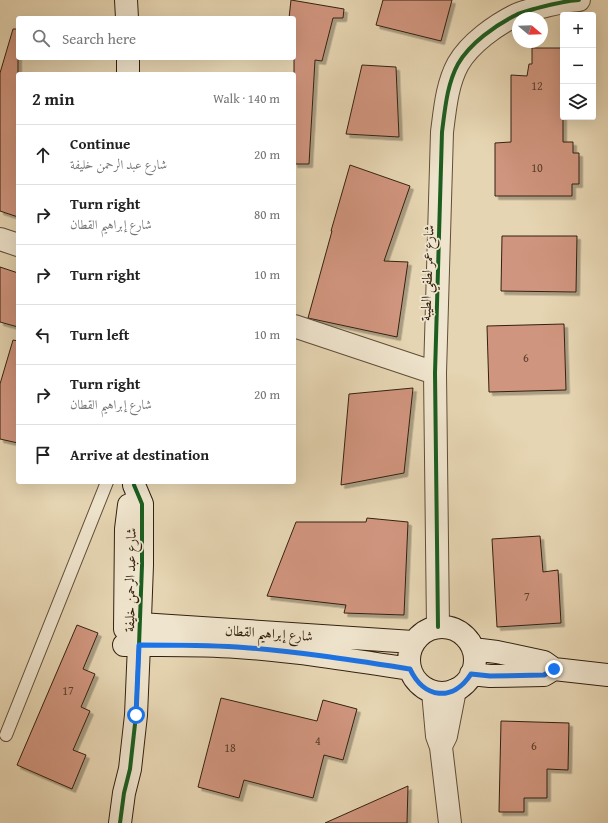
<!DOCTYPE html>
<meta charset="utf-8">
<style>
body{margin:0;font-family:"Gentium Book Plus",Amiri,serif;background:#f6f6f6;color:#222}
.controls{position:absolute;right:12px;top:12px;display:grid;overflow:hidden;border-radius:4px;box-shadow:0 4px 16px #0002}
.controls button{width:36px;height:36px;display:grid;place-items:center;padding:0;border:0;border-bottom:1px solid #e0e0e0;background:#fff;color:#222;font:20px sans-serif}
.compass{position:absolute;left:512px;top:12px;width:36px;height:36px;border-radius:50%;background:#fff;box-shadow:0 4px 16px #0002;rotate:109deg}
.stop{position:absolute;width:12px;height:12px;margin:-9px;border:3px solid #1a73e8;border-radius:50%;background:#fff}
.stop.end{background:#1a73e8;border-color:#fff;box-shadow:0 1px 4px #0008}
.list{margin:0;padding:0;list-style:none}
h2{display:flex;justify-content:space-between;align-items:center;height:52px;margin:0;padding:0 16px;font-size:17px}
h2 small{font-size:13px;font-weight:400;color:#767676}
.list li{display:grid;grid-template-columns:26px 1fr auto;gap:12px;align-items:center;box-sizing:border-box;height:60px;padding:0 16px;border-top:1px solid #e0e0e0}
.list b{display:block;font-size:15px;white-space:nowrap}
.list p{margin:0;font-size:13px;white-space:nowrap;color:#767676}
.list em{font-size:13px;font-style:normal;color:#767676}
.icon{flex:none;width:22px;height:22px;fill:none;stroke:currentColor;stroke-width:2;stroke-linecap:round;stroke-linejoin:round}
.map{position:relative;flex:none;width:608px;height:823px;overflow:hidden}
.search{position:absolute;background:#fff;box-shadow:0 4px 16px #0002;left:16px;top:16px;width:280px;height:44px;display:flex;align-items:center;gap:10px;box-sizing:border-box;padding:0 14px;border-radius:4px;color:#767676;font-size:15px}
.panel{position:absolute;background:#fff;box-shadow:0 4px 16px #0002;left:16px;top:72px;width:280px;height:412px;border-radius:4px}
.map>svg:first-child{display:block}
.building{fill:#d0957e;stroke:#33210f;filter:url(#shadow)}
.lines{fill:none;stroke-linecap:round;stroke-linejoin:round}
.lane-casing{stroke:#604e38;stroke-width:14}
.street-casing{stroke:#604e38;stroke-width:24}
.secondary-casing{stroke:#33210f;stroke-width:24}
.lane{stroke:#efe4cd;stroke-width:12}
.street{stroke:#efe4cd;stroke-width:22}
.secondary{stroke:#efe4cd;stroke-width:22}
.cycleway-casing{stroke:#efe4cd;stroke-width:6}
.cycleway{stroke:#1b5e20;stroke-width:4}
.route{stroke:#1a73e8;stroke-width:5}
.labels{text-anchor:middle;stroke-width:3.5;stroke-linejoin:round;paint-order:stroke}
.number-label{font-size:12px;fill:#5a3e2b}
.street-label{font-size:14px;fill:#33210f;stroke:#efe4cd}
</style>
<div class="map">
<svg width="608" height="823" viewBox="0 0 608 823">
<defs>
<filter id="shadow"><feDropShadow dx="3.5" dy="3.5" stdDeviation="0" flood-color="#0004"/></filter>
</defs>
<rect width="100%" height="100%" fill="#e6d5b2"/>
<filter id="stains"><feTurbulence type="fractalNoise" baseFrequency=".005" numOctaves="4"/><feColorMatrix values="0 0 0 0 .2 0 0 0 0 .09 0 0 0 0 .02 0 0 0 .5 -.17"/></filter>
<radialGradient id="worn" r=".72"><stop offset=".6" stop-color="#630" stop-opacity="0"/><stop offset="1" stop-color="#630" stop-opacity=".3"/></radialGradient>
<path class="building" d="M291 0 344 9 343 18H333L322 61 315 60 309 164H294V18H289Z
M383 0H452L441 41 376 25Z
M13 29H18V217L0 211V73Z
M532 48H563V142H573V153H579V184H572V196H495V143L511 142V75L527 76 529 64H532Z
M362 65 396 67 399 137 346 134Z
M350 165 410 186 384 261 408 262 397 337 308 318 332 231H331Z
M502 236H577L576 292 501 291Z
M0 267 18 273V327L0 322Z
M564 324 566 390 489 392 487 326Z
M13 340 18 341V443L0 439V384Z
M413 388 404 473 341 485 349 394Z
M367 518 408 522 404 615 344 613 346 605 267 596 296 522H366Z
M540 536 543 572 558 570 561 623 497 627 492 539Z
M77 625 98 633 83 669 95 674 81 707 90 711 73 750 86 755 72 789 17 765Z
M221 698 317 721 323 700 357 709 343 760 324 755 313 798 244 780 239 798 198 787Z
M501 721 569 723 568 770 547 769V798H524V812H499Z
M408 786 407 823H325Z"/>
<g class="lines">
<defs>
<path id="lane" d="M6 735 107 482"/>
<path id="street" d="M0 239 18 245
M294 326 435 373
M438 627 435 373 442 132C445 109 447 84 458 64 470 43 496 25 516 15 522 12 528 11 534 9 549 5 563 1 579 0
M433 692 437 736 441 747 450 823
M441 746 446 736 455 690"/>
<path id="secondary" d="M126 0 127 18
M128 58V74
M125 623 413 642
M409 660a33 33 0 1 1 66 0a33 33 0 1 1-66 0Z
M125 629 126 529 129 505
M124 645C162 645 200 644 237 647 295 651 352 660 410 669
M473 649 497 652 544 662 554 669 608 675
M471 674 490 676 544 675 554 669
M120 823 124 793 130 769 136 715 139 645 142 565V504L134 485"/>
</defs>
<use href="#lane" class="lane-casing"/>
<use href="#street" class="street-casing"/>
<use href="#secondary" class="secondary-casing"/>
<use href="#lane" class="lane"/>
<use href="#street" class="street"/>
<use href="#secondary" class="secondary"/>
<defs>
<path id="cycleway" d="M438 627 435 373 442 132C445 109 447 84 458 64 470 43 496 25 516 15 522 12 528 11 534 9 549 5 563 1 579 0
M120 823 124 793 130 769 136 715 139 645 142 565V504L134 485"/>
</defs>
<use href="#cycleway" class="cycleway-casing"/>
<use href="#cycleway" class="cycleway"/>
</g>
<g class="lines">
<path class="route" d="M136 715 139 645C172 645 204 645 237 647 295 651 352 660 410 669 424 699 453 702 471 674L490 676 544 675 554 669"/>
</g>
<g class="labels">
<g class="number-label">
<text x="537" y="90">12</text>
<text x="537" y="172">10</text>
<text x="526" y="362">6</text>
<text x="527" y="601">7</text>
<text x="68" y="695">17</text>
<text x="318" y="745">4</text>
<text x="534" y="750">6</text>
<text x="230" y="752">18</text>
</g>
<g class="street-label">
<text transform="translate(427 273) rotate(-88)" y="5">شارع عمر لطفي الطيبة</text>
<text transform="translate(130 580) rotate(-89)" y="5">شارع عبد الرحمن خليفة</text>
<text transform="translate(269 633) rotate(4)" y="5">شارع إبراهيم القطان</text>
</g>
</g>
<rect width="100%" height="100%" filter="url(#stains)"/>
<rect width="100%" height="100%" fill="url(#worn)"/>
</svg>
<div class="controls">
<button>+</button>
<button>−</button>
<button><svg class="icon" aria-label="layers" viewBox="0 0 24 24"><path d="M12 4l9 5-9 5-9-5zM3 14l9 5 9-5"/></svg></button>
</div>
<svg class="compass" viewBox="-18 -18 36 36"><path d="M0-13l5 13h-10z" fill="#e53935"/><path d="M0 13l5-13h-10z" fill="#767676"/></svg>
<div class="stop" style="left:136px;top:715px"></div>
<div class="stop end" style="left:554px;top:669px"></div>
<div class="search"><svg class="icon" aria-label="search" viewBox="0 0 24 24"><circle cx="10" cy="10" r="6"/><path d="M15 15l6 6"/></svg>Search here</div>
<section class="panel">
<h2>2 min<small>Walk · 140 m</small></h2>
<ul class="list">
<li><svg class="icon" aria-label="ahead" viewBox="0 0 24 24"><path d="M12 20V5M6 11l6-6 6 6"/></svg><div><b>Continue</b><p>شارع عبد الرحمن خليفة</p></div><em>20 m</em></li>
<li><svg class="icon" aria-label="right" viewBox="0 0 24 24"><path d="M7 20v-9h11M14 6l5 5-5 5"/></svg><div><b>Turn right</b><p>شارع إبراهيم القطان</p></div><em>80 m</em></li>
<li><svg class="icon" aria-label="right" viewBox="0 0 24 24"><path d="M7 20v-9h11M14 6l5 5-5 5"/></svg><div><b>Turn right</b></div><em>10 m</em></li>
<li><svg class="icon" aria-label="left" viewBox="0 0 24 24"><path d="M17 20v-9H6M10 6l-5 5 5 5"/></svg><div><b>Turn left</b></div><em>10 m</em></li>
<li><svg class="icon" aria-label="right" viewBox="0 0 24 24"><path d="M7 20v-9h11M14 6l5 5-5 5"/></svg><div><b>Turn right</b><p>شارع إبراهيم القطان</p></div><em>20 m</em></li>
<li><svg class="icon" aria-label="arrive" viewBox="0 0 24 24"><path d="M6 21V4h12l-3 4 3 4H6"/></svg><div><b>Arrive at destination</b></div></li>
</ul>
</section>
</div>
